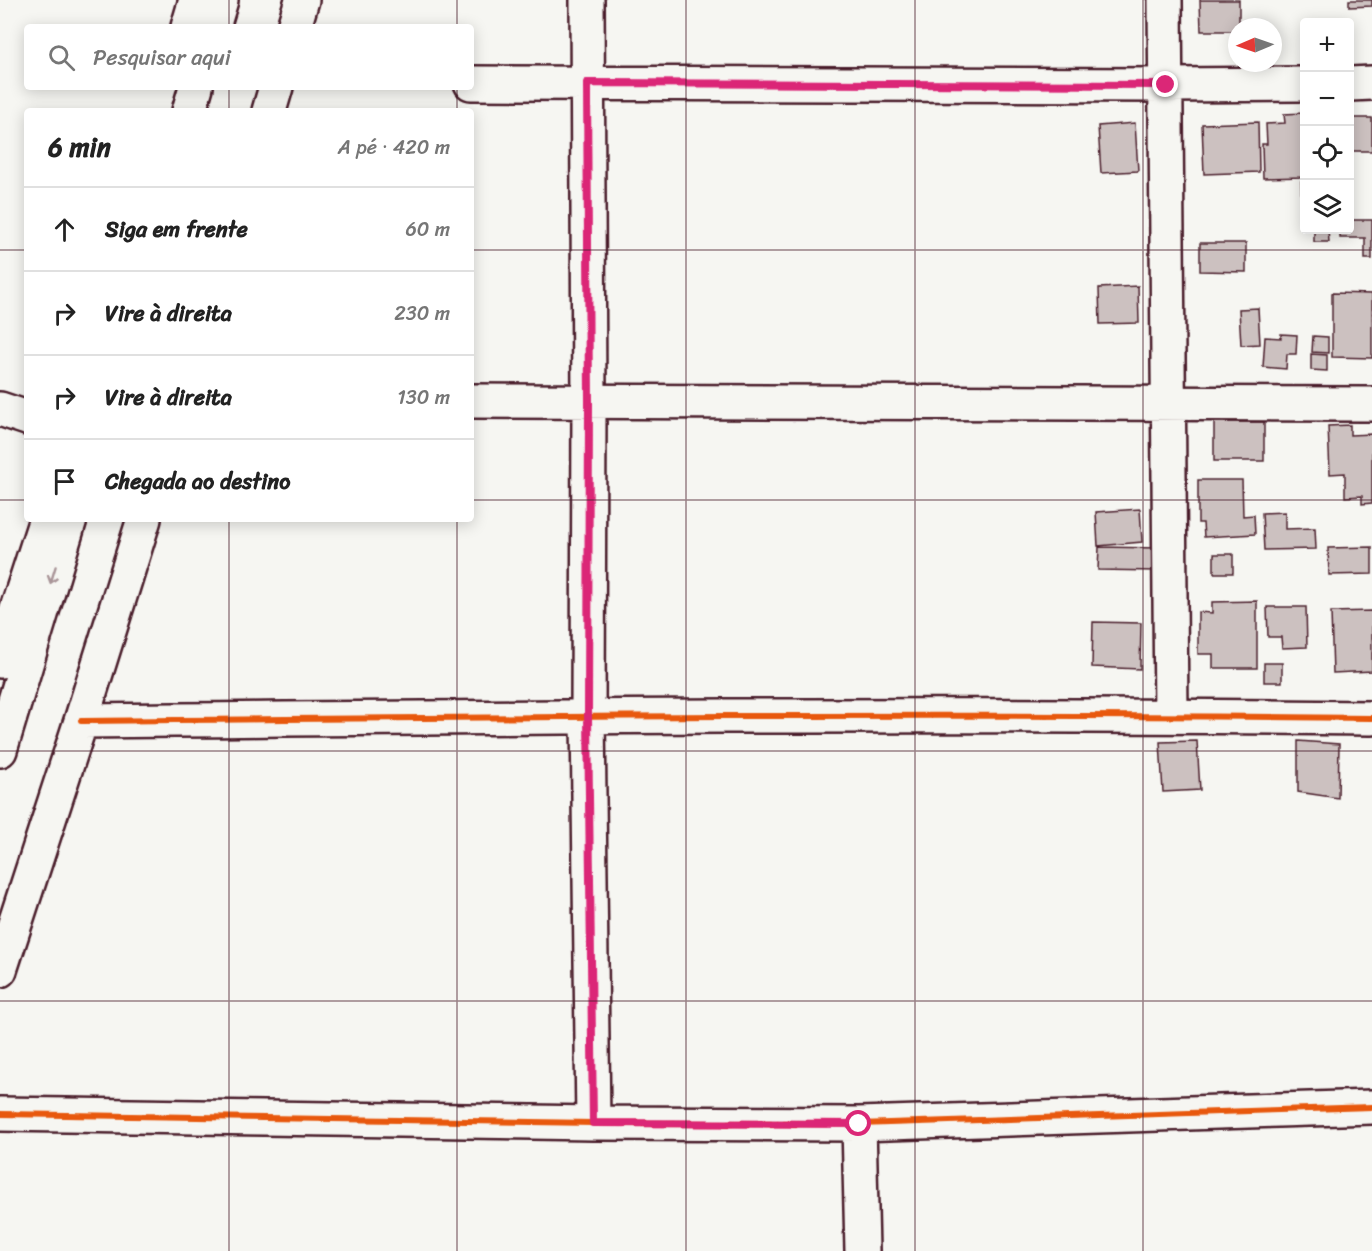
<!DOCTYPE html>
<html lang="pt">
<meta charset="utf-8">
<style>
body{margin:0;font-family:Sriracha,sans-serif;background:#f6f6f6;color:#222}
.controls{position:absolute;right:18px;top:18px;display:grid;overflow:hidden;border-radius:6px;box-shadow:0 3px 15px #0003}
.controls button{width:54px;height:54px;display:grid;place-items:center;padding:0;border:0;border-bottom:2px solid #e0e0e0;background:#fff;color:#222;font:30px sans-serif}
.compass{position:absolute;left:1228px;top:18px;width:54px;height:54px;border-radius:50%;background:#fff;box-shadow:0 3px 15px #0003;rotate:268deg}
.stop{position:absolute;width:18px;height:18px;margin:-14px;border:4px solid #db2777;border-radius:50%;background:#fff}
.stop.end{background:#db2777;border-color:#fff;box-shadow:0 2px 6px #0008}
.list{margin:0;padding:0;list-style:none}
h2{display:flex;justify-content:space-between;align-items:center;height:78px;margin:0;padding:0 24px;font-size:26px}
h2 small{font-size:20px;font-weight:400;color:#767676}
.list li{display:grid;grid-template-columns:39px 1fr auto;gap:18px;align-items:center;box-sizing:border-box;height:84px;padding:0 24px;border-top:2px solid #e0e0e0}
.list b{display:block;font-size:22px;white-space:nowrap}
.list em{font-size:20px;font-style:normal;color:#767676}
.icon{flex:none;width:33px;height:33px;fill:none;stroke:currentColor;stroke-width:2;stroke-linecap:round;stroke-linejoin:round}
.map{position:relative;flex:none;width:1372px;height:1251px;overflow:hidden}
.search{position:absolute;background:#fff;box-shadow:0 3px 15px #0003;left:24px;top:24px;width:450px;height:66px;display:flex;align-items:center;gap:15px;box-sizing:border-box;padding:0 21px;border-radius:6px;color:#767676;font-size:22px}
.panel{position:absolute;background:#fff;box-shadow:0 3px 15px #0003;left:24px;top:108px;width:450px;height:414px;border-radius:6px}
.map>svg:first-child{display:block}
.building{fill:#ccc1c0;stroke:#4a1f2b;stroke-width:1.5}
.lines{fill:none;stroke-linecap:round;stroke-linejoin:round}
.street-casing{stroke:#4a1f2b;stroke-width:38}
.primary-casing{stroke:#4a1f2b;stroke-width:38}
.street{stroke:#f6f6f2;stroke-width:33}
.primary{stroke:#f6f6f2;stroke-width:33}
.cycleway-casing{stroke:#f6f6f2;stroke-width:10}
.cycleway{stroke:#e8590c;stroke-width:6}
.oneway{stroke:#a99598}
.route{stroke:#db2777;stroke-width:8}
.grid{fill:none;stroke:#4a1f2b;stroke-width:1.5;stroke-opacity:0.55}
</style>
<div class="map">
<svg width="1372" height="1251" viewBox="0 0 1372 1251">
<rect width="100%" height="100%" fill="#f6f6f2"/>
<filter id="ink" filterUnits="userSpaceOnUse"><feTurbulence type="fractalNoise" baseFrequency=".0167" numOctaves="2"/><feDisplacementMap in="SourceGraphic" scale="12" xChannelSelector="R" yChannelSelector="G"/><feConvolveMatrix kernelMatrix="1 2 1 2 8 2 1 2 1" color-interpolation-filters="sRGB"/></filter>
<g filter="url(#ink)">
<path class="building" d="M1200 0H1239V27H1237V31H1201Z
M1349 0H1372V6L1349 7Z
M1304 113V177L1263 178 1262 144H1267L1266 124 1285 123 1284 114Z
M1351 118H1372V151H1351Z
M1258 122 1259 172 1204 174 1202 124Z
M1135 123 1138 171 1101 173 1098 126Z
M1304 180V217H1302L1301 181Z
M1350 220H1372V259H1365V238H1340V230H1350Z
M1314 230H1328L1329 242H1314Z
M1200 243H1246V272L1200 271Z
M1138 286 1139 323 1100 324 1099 288Z
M1332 293 1372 294V358L1332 357Z
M1258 308 1260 344 1241 345 1239 309Z
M1281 334 1297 335 1296 354H1287L1286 369 1263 367 1265 337 1281 338Z
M1313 336 1328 337V353L1312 352Z
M1311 354 1327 355V371L1311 370Z
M1214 422H1264V461H1214Z
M1350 425V435L1372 434V503L1362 504V496L1345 497V473L1330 474 1328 426Z
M1198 480H1242L1243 516 1254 515 1255 534 1204 537 1203 523H1198Z
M1140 509 1142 542 1098 546 1096 512Z
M1285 512V529L1315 528 1316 549 1264 550 1262 513Z
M1099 547 1158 548 1157 571 1098 570Z
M1372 547V574L1329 575 1328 548Z
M1214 554H1233V573H1214Z
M1257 601V668H1213V654H1198V612L1212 613V602Z
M1267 607H1306L1307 647 1282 648 1281 637H1268Z
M1372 611V671L1333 673 1331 612Z
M1093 622 1141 623 1140 669 1092 667Z
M1264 663H1282V682H1264Z
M1197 741 1200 790 1163 792 1160 742Z
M1298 741 1339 744 1338 798 1298 792Z"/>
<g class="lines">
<defs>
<path id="street" d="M587 0 589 402 588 716 593 1123
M1165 0 1171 716
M294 27 302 0
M471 83 1166 85 1304 84
M1350 84 1372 83
M269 111 276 87
M471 401 1372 404
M0 409 27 418
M81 721C512 717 942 713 1372 718
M0 970 81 721 144 519
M0 1114 593 1123 859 1124 1372 1107
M859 1124 862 1251"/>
<path id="primary" d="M188 27 196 0
M213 27 221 0
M189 111 196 87
M0 661 46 519
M0 750 70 519"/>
</defs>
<use href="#street" class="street-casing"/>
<use href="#primary" class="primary-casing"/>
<use href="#street" class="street"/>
<use href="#primary" class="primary"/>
<defs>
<path id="cycleway" d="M81 721C512 717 942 713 1372 718
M0 1114 593 1123 859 1124 1372 1107"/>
</defs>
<use href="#cycleway" class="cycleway-casing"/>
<use href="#cycleway" class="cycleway"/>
</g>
<defs><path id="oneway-shaft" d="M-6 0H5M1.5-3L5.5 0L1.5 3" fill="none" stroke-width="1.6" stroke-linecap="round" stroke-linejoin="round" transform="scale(1.5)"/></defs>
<use class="oneway" href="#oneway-shaft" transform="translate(53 575) rotate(107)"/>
</g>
<g class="lines" filter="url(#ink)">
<path class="route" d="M859 1124 593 1123 588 716 589 402 587 83 1166 85"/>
</g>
<path class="grid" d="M229 0V27M457 0V27M686 0V1251M915 0V1251M1143 0V1251M229 87V111M457 87V111M0 250H27M471 250H1372M0 500H27M471 500H1372M229 519V1251M457 519V1251M0 751H1372M0 1001H1372"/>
</svg>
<div class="controls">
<button>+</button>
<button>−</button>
<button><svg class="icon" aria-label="locate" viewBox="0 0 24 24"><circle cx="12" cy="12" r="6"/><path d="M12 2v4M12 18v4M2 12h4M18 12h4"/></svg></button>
<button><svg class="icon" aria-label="layers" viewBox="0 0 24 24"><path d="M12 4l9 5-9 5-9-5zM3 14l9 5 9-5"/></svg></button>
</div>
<svg class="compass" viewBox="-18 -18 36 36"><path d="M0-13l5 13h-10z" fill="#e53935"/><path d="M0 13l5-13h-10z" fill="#767676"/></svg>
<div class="stop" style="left:859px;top:1124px"></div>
<div class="stop end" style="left:1166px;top:85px"></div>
<div class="search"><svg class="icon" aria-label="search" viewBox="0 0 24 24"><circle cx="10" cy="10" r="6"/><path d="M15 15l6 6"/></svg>Pesquisar aqui</div>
<section class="panel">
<h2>6 min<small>A pé · 420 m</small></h2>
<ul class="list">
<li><svg class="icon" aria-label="ahead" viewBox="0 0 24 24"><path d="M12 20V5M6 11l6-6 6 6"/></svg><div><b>Siga em frente</b></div><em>60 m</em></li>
<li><svg class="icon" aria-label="right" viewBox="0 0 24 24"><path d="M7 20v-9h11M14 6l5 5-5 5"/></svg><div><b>Vire à direita</b></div><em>230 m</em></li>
<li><svg class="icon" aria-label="right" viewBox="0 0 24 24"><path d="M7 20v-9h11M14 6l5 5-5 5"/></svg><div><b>Vire à direita</b></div><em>130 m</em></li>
<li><svg class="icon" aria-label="arrive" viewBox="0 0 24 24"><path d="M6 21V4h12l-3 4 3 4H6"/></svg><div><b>Chegada ao destino</b></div></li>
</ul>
</section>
</div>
